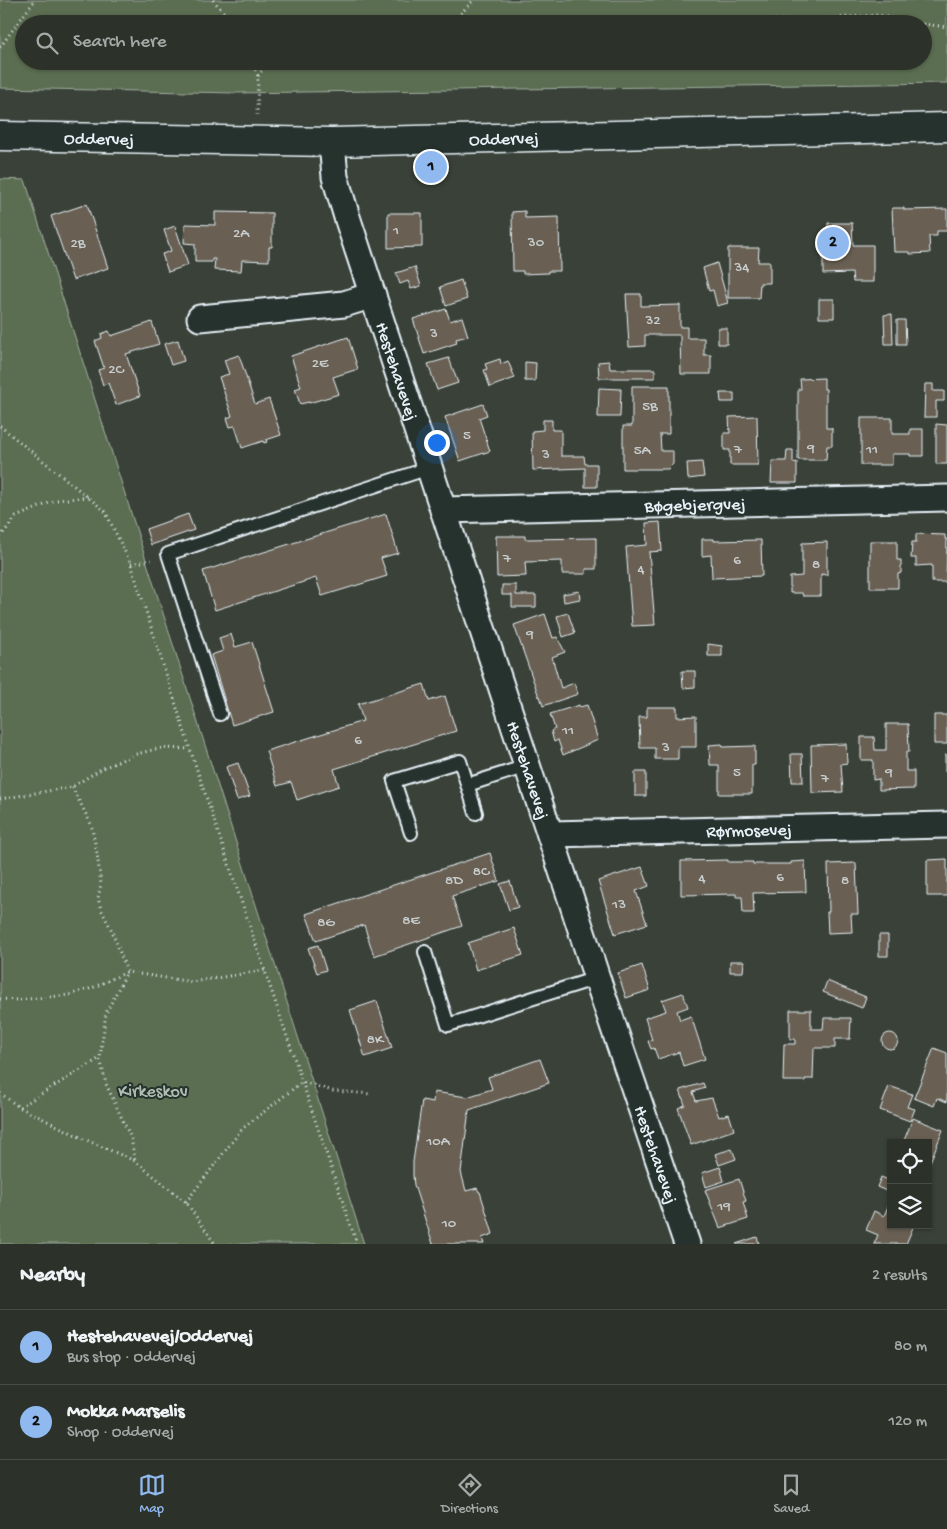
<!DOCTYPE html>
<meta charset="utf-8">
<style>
body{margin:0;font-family:"Gochi Hand",sans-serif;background:#343932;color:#f1f3f6}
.controls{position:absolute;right:15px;bottom:15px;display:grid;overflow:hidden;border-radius:0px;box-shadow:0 1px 4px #0004}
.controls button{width:45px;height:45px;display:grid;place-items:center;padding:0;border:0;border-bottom:1px solid #484c47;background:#2c312a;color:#f1f3f6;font:25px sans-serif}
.you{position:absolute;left:436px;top:442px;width:18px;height:18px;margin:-12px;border:4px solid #fff;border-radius:50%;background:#1a73e8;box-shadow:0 0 0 8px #1a73e833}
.badge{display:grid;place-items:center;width:32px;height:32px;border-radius:50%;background:#90b9f0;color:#111;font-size:16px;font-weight:700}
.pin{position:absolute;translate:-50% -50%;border:2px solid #fff;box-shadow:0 1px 5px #0006}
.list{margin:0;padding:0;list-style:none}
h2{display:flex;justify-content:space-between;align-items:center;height:65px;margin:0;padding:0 20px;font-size:21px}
h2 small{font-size:16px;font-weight:400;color:#a6a9a8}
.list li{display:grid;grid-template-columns:32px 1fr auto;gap:15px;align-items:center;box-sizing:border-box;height:75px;padding:0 20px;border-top:1px solid #484c47}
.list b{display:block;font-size:19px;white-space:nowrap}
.list p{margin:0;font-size:16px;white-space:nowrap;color:#a6a9a8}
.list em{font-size:16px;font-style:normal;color:#a6a9a8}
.icon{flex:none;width:28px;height:28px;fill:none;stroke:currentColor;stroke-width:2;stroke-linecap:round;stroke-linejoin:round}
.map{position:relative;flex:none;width:947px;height:1244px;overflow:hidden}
.search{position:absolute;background:#2c312a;box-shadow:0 1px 4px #0004;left:15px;right:15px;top:15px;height:55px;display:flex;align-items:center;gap:12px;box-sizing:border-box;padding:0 18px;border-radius:28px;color:#a6a9a8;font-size:19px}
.sheet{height:215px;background:#2c312a}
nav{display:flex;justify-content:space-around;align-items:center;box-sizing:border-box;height:70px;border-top:1px solid #484c47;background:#2c312a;font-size:14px;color:#a6a9a8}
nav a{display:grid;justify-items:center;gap:2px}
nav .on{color:#90b9f0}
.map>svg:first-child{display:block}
.green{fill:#5b6e51;stroke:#a2b0a4;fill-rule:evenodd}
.building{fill:#696152;stroke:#e8f1f8}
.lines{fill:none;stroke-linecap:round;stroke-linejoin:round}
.service-casing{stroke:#e8f1f8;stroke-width:16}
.minor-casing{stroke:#e8f1f8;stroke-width:29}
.tertiary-casing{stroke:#e8f1f8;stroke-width:31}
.path{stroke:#e8f1f8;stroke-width:3;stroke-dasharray:1 4;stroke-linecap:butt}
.service{stroke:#26332d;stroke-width:12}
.minor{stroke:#26332d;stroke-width:25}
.tertiary{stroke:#26332d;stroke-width:28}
.labels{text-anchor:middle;stroke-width:4;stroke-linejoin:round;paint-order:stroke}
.number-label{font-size:15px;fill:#c8cdce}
.street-label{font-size:18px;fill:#e8f1f8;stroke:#26332d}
.park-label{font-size:18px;fill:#b0bdb5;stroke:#26332d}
</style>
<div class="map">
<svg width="947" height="1244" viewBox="0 0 947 1244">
<rect width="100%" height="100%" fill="#3a4138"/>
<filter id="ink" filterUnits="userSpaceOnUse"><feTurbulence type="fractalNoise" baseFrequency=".02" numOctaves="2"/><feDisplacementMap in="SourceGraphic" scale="10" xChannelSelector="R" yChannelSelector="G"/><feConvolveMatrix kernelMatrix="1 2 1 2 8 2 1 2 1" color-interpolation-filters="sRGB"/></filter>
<g filter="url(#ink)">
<path class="green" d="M0 0H947V83L235 93 0 88ZM24 24H923V61H24Z
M0 179 25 180 364 1244H0Z"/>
<path class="building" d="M87 204 108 268 73 280 51 216Z
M892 208H904V210L947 209V231H937V236H929L930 253 910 254V252H894Z
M525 211V218L559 217 560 271H548V273L523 274V271H513L512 212Z
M215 212 272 213V247H269V261L242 260 241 271 214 270 215 259H212V262H195V244L184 243 185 224 215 225Z
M388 213H422V247L388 248Z
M828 223H852L853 245H873V282H853L852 273 823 274V251H828Z
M175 226 188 265 168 272 162 254 171 251 164 230Z
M728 248H759L758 262H770V283H760L759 298H728Z
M717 263 728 303 717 306 713 290 709 291 703 268Z
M415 267 421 286 411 289 408 281 400 284 396 273Z
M461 280 467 299 446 306 440 287Z
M626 294H641V306L680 305V327H687V338H704V355H711V374H681L680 335H645V346L629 347Z
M819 299H834V318H819Z
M446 309 450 321 462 317 468 336 456 339 457 343 424 354 413 319Z
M892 314 893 344H885L884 315Z
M897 320H905L906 344H897Z
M152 322 159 344 126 354 140 396 116 405 108 383 103 385 98 370 104 368 95 341 102 338 101 334 109 331 111 336Z
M718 328H727V344H718Z
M348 337 358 369 333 377 339 394 309 403V402L300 404 295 389 301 387 291 356Z
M178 340 184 361 171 365 164 344Z
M239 355 255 404 269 399 281 435 266 440 267 442 264 443 263 441 242 448 235 426 230 427 227 418 232 416 219 377 229 374 224 360Z
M449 358 458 383 437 390 428 364Z
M500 359 501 364 508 361 515 378 490 387 484 370 487 369 485 364Z
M609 361 610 369H655V378H599L598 362Z
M525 362 536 363 535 381H525Z
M824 378V389H826V428H832V446H827L826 460H798V389H801L800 379Z
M925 384H933V391H944V401H936V417H924Z
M632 386H669V434H660L661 451H673V464L668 469H623V426H632Z
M599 388 621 389 620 417H598Z
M720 393H734V402H721Z
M483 404 487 415 479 418 490 451 460 461 445 417Z
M757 416 758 465H730V450H724V433H730L729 417Z
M861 418H892V434H910V429H923V456H910V454H892V465H861Z
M543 420H552V430H561V456H584L585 464H597V487H585V468L533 470 532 431 543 430Z
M936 424 947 425V464H936Z
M787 450H793V463L797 462V483H771L772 461H786Z
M702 462 704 477 688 479 687 463Z
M188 514 194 530 151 545 146 529Z
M386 514 398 553 381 558 387 576 322 596 316 578 215 610 203 571Z
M660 522 662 551 649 552 655 625 632 626 626 547 647 545 646 523Z
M916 534 945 535V539H947L946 582H932V565L916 566V558H911L912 542H916Z
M496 536H525V539L596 538V569H586V574H562V561L525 562 526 576 497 577Z
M702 539H714V541L761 540 762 576 712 578 711 555 702 556Z
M870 541H897V560H901V573L898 574V588H870Z
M827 542V575L821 574V596H803L802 593H790V577L802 576V543Z
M502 585H516V595H536V607H512V595H502Z
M579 591 580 599 564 602 563 594Z
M568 613 575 633 563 637 557 616Z
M545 614 553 638 557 637 565 652 552 657 561 688 574 683 578 694 543 706 540 696 539 697 514 625Z
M231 634 235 647 252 642 274 712 232 725 211 655 223 651 219 638Z
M708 644 722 646V656H708Z
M682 671H695V687L683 688Z
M424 684 429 701 445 696 456 731 334 769 339 786 297 800 291 782 277 786 266 751 363 721 358 704Z
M579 705 580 707 587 705 598 740 563 755 558 740 554 742 551 731 555 729 550 714Z
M647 707H677V717L696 716V747H678V759H655V748H640L639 717H647Z
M934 715H947V744H934Z
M886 724H908L909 752H906V771H914V789L879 790V779L873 780V760H861V737H874L875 750H886Z
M722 744 723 747 755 746V765H752V794H719V765H710L709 745Z
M846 744 847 763 841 764 843 792 812 793 811 745Z
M791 754H802L803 782H792Z
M945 755H947V771L945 772Z
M238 763 250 796 237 800 226 767Z
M635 772H646V796H635Z
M490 853 499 881 452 896 462 926 374 956 364 925 316 941 306 914Z
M947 859V896H927V860Z
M728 860V862H753V864H791V862L805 861 806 892 753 893 754 913H743L742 897H736V894L681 895V861Z
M856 863 858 914H851L852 932 828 933 827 912H829L828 864Z
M642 867 649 886 636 891 647 924 615 934 598 881Z
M510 881 518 907 509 910 500 884Z
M514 928 523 955 476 970 468 943Z
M879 935H888V956H879Z
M318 945 326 970 317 973 308 948Z
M730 961H744L743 972H730Z
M642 965 650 990 626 998 618 973Z
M827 981 866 997 862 1008 823 992Z
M683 993 688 1007 677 1011 680 1020 691 1016 705 1059 683 1066 679 1052 658 1059 654 1048 651 1049 648 1041 652 1040 645 1018 666 1011 662 1000Z
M377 1001 392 1048 365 1057 350 1010Z
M790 1010H811V1029H823L824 1018H851L850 1039H835V1048H814L813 1079H805V1081H783L784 1044H795V1039H790Z
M882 1041a8 8 0 1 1 16 0a8 8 0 1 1-16 0Z
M934 1048 947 1053V1102L937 1098 934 1106 914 1098Z
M540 1059 549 1083 469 1110 461 1172 466 1191 477 1188 479 1192H480L493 1234 482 1238 484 1244H433L414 1185 413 1176V1162L422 1100 433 1102 434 1092 467 1097 492 1089 488 1077Z
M703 1083 705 1088 693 1092 696 1101 712 1098 719 1117 729 1114 734 1130 691 1145 678 1108 685 1105 680 1090Z
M889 1086 912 1094 907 1107 915 1109 910 1121 880 1110Z
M913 1118 943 1130 928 1167V1143H903Z
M732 1149 736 1159 719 1165 715 1154Z
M720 1167 724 1181 706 1187 702 1173Z
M881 1177 891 1181V1193L877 1187Z
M739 1179 746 1201 743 1202 748 1219 720 1228 705 1190Z
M891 1199V1225H914L906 1244H874L878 1235 866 1230 874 1211 884 1216Z
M757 1237 759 1244H736Z"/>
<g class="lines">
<defs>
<path id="service" d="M220 714 168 554 429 468
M467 785 527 766
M411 833 394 781 460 761 476 813
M425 952 448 1025 597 978"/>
<g id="minor">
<path id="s1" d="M332 142 335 177 347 217 597 978 687 1244"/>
<path d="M200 318 344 304 373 295"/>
<path id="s2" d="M443 510 947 498"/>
<path id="s3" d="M550 834 947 825"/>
</g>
<g id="tertiary">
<path id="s4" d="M0 136 332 142 947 127"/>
</g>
</defs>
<use href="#service" class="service-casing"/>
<use href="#minor" class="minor-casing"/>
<use href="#tertiary" class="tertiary-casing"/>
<path class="path" d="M213 0 234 24
M233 23 264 24
M450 24 474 0
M581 24 819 19 878 15 921 24
M923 24 947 27
M0 47 35 0
M251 61 258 76 257 115
M258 76 269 61
M0 426 105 511 131 564 190 749 357 1244
M0 537 16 517 56 500 88 497
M131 564 151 560
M72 787 91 824 97 853 101 884 98 898 101 909 113 933 127 972 106 1013 100 1058 106 1084 131 1138 135 1161
M0 799 72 787 101 769 133 755 160 748 190 749
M0 999 18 1000 69 995 92 988 127 972 192 982 266 970
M0 1093 19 1107 84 1139 135 1161 186 1202 215 1244
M20 1107 100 1058
M186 1202 242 1129 302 1082 333 1091 372 1094"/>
<use href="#service" class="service"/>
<use href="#minor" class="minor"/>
<use href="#tertiary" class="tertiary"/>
</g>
</g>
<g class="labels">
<g class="number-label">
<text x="396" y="234">1</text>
<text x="241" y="237">2A</text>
<text x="536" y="246">30</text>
<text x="78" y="247">2B</text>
<text x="742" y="271">34</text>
<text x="653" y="324">32</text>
<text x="434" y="337">3</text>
<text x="320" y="367">2E</text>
<text x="116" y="373">2C</text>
<text x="650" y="410">5B</text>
<text x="467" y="439">5</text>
<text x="811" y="452">9</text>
<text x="738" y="453">7</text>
<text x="872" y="453">11</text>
<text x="642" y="454">5A</text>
<text x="546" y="458">3</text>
<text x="507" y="562">7</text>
<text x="737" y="564">6</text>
<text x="816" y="568">8</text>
<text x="641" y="573">4</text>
<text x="530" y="638">9</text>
<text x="568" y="734">11</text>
<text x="358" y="744">6</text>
<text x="666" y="751">3</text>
<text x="737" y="776">5</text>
<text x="889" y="776">9</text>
<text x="825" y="782">7</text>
<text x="481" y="875">8C</text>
<text x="780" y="881">6</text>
<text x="702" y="882">4</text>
<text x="454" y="884">8D</text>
<text x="845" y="884">8</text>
<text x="619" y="908">13</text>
<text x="411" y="924">8E</text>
<text x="326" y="926">8G</text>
<text x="375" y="1043">8K</text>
<text x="438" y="1145">10A</text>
<text x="724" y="1210">19</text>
<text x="449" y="1227">10</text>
</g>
<g class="street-label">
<text dy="6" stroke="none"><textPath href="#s4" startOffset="504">Oddervej</textPath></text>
<text dy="6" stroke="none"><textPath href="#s4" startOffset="99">Oddervej</textPath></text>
<text dy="6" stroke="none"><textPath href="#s1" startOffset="239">Hestehavevej</textPath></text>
<text dy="6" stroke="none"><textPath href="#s2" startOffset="252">Bøgebjergvej</textPath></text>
<text dy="6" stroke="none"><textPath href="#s1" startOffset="659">Hestehavevej</textPath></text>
<text dy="6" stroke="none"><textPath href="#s3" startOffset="199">Rørmosevej</textPath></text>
<text dy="6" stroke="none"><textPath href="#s1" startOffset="1064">Hestehavevej</textPath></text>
</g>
<g class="park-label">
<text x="153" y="1096">Kirkeskov</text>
</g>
</g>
</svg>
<div class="controls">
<button><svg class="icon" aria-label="locate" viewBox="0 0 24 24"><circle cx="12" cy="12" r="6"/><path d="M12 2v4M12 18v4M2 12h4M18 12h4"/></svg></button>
<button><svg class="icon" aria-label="layers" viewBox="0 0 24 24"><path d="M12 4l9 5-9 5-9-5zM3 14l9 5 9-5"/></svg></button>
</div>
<div class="you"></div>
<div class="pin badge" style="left:431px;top:167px">1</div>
<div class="pin badge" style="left:833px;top:243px">2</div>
<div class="search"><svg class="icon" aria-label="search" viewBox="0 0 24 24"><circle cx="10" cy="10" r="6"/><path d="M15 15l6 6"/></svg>Search here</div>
</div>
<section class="sheet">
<h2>Nearby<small>2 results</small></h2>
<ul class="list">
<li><span class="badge">1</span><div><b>Hestehavevej/Oddervej</b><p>Bus stop · Oddervej</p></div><em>80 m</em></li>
<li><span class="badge">2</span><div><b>Mokka Marselis</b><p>Shop · Oddervej</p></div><em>120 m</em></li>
</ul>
</section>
<nav>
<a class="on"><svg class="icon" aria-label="map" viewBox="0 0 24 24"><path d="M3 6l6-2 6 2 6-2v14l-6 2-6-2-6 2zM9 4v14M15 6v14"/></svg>Map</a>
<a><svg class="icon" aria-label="directions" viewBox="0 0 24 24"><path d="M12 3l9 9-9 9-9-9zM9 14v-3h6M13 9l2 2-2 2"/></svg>Directions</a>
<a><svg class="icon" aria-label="saved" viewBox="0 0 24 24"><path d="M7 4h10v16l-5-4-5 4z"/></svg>Saved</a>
</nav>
